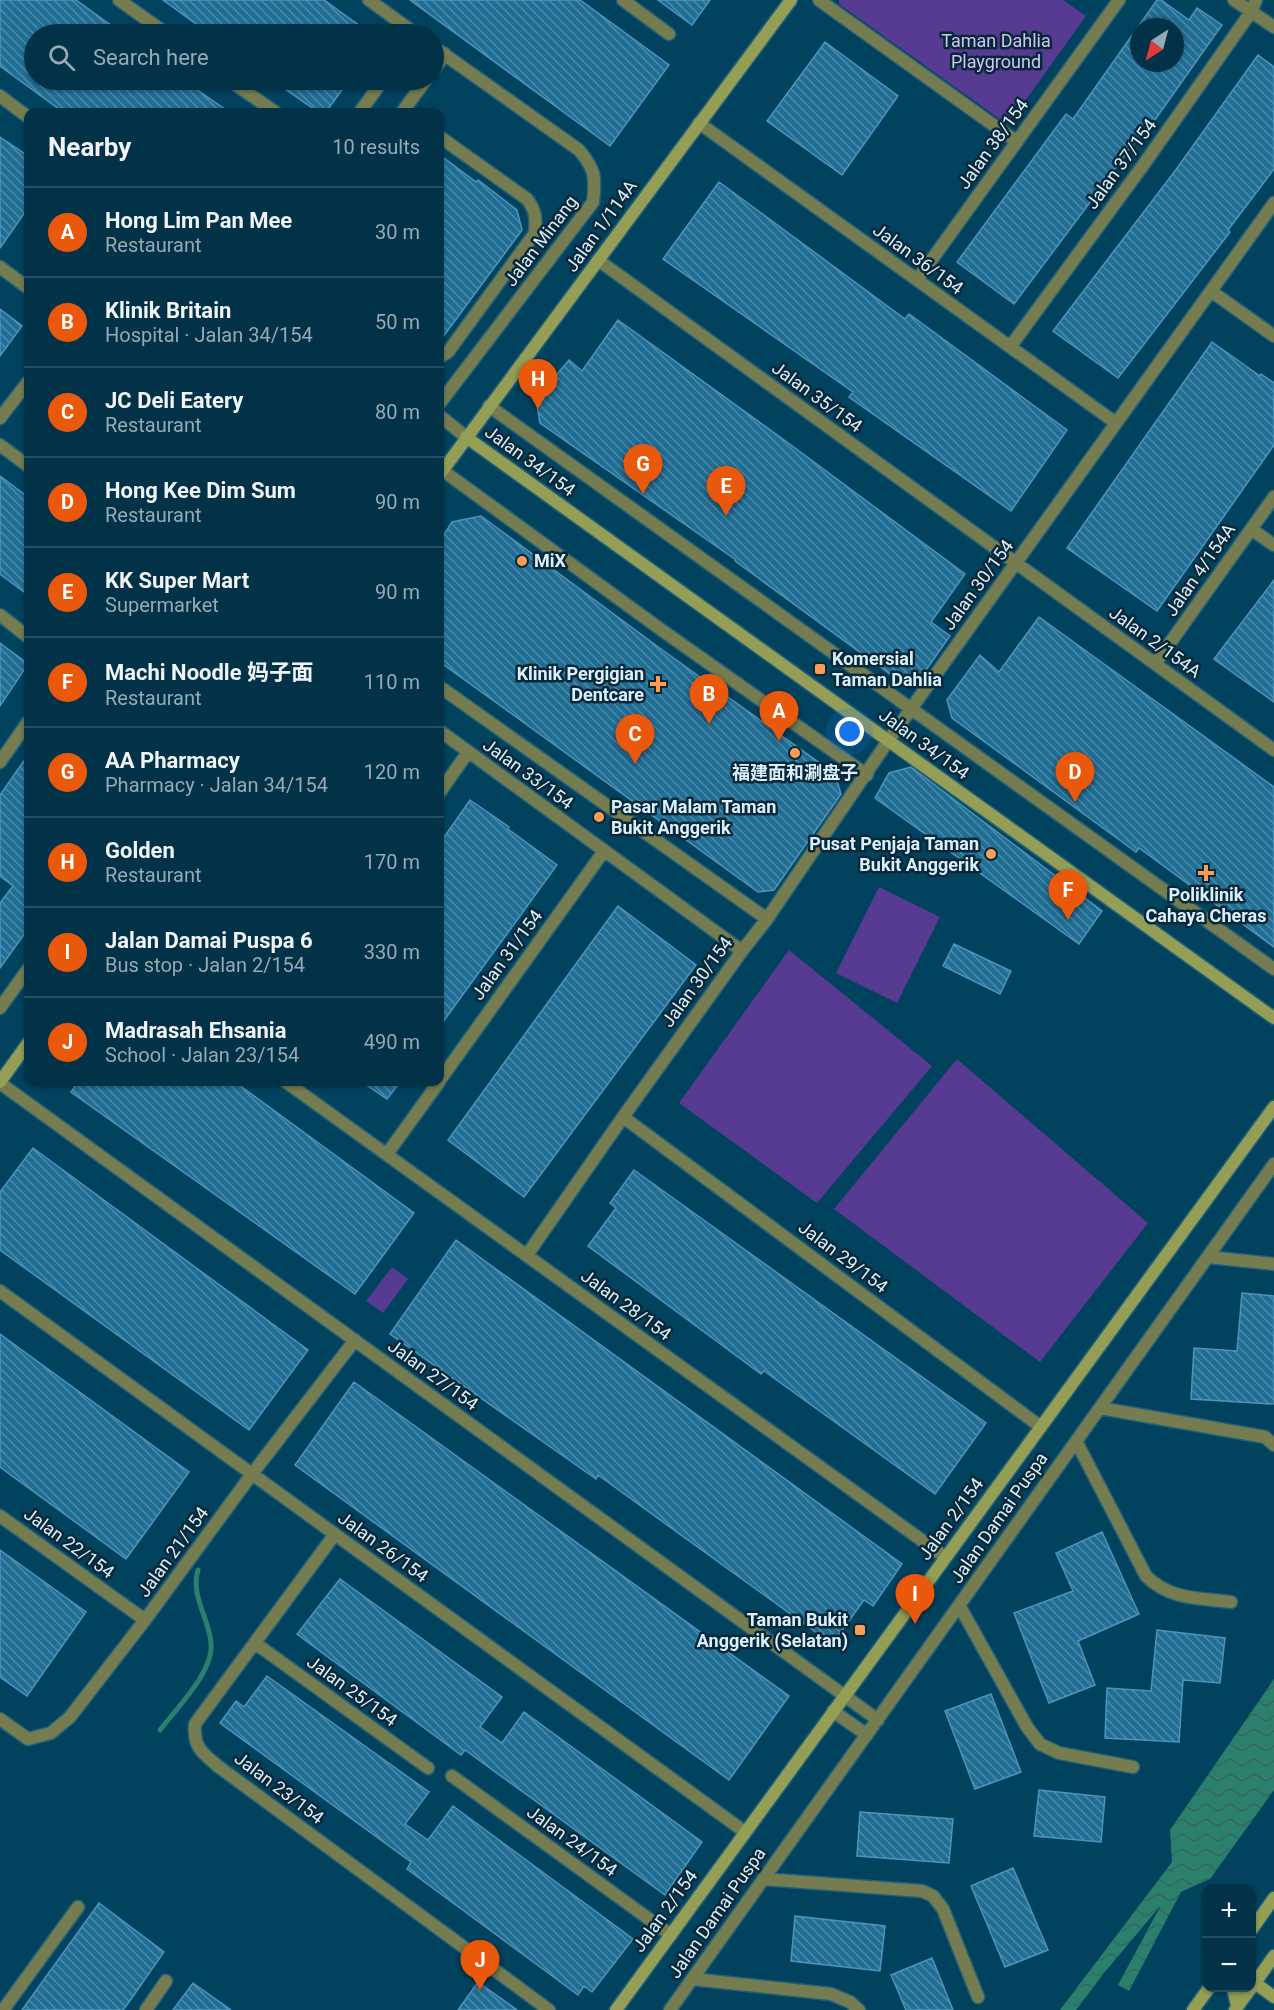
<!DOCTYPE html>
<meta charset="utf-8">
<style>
body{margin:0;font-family:Roboto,"Noto Sans SC",sans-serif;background:#0b3a4e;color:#f1f3f6}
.controls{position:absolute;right:18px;bottom:18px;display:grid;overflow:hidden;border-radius:12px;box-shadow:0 2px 4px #0004}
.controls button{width:54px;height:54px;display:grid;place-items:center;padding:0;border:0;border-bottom:2px solid #234d60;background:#013247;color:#f1f3f6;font:30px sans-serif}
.compass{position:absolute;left:1130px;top:18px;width:54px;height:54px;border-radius:50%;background:#013247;box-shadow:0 2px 4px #0004;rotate:216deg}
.you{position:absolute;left:850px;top:732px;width:21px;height:21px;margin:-15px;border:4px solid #fff;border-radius:50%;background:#1a73e8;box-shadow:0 0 0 9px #1a73e833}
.badge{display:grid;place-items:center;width:39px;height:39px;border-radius:50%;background:#ea580c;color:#fff;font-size:20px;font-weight:700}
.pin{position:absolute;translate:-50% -50px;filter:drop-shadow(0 2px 3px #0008)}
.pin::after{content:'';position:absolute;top:32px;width:21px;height:18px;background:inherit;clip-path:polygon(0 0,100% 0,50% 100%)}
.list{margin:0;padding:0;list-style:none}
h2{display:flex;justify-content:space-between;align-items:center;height:78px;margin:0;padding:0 24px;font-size:26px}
h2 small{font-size:20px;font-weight:400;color:#96aab4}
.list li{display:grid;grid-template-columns:39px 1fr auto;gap:18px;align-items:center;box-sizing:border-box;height:90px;padding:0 24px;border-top:2px solid #234d60}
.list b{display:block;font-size:22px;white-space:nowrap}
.list p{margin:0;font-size:20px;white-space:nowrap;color:#96aab4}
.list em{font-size:20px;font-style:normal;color:#96aab4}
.icon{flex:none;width:33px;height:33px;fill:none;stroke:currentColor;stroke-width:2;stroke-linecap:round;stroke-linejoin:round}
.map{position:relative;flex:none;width:1274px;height:2010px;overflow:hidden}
.search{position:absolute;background:#013247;box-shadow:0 2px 4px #0004;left:24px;top:24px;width:420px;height:66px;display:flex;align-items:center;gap:15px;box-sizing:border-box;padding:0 21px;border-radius:33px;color:#96aab4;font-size:22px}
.panel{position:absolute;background:#013247;box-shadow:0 2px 4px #0004;left:24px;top:108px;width:420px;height:978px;border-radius:12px}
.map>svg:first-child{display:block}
.park{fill:#573a92}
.water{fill:url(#water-waves)}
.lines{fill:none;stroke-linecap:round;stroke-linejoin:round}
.stream{stroke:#2b806d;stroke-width:5}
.building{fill:url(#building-back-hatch);stroke:#4b95bd;stroke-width:1.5;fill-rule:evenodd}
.street-casing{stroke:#245f78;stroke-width:15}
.secondary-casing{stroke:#245f78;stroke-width:15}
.street{stroke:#757c4f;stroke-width:12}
.secondary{stroke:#949e55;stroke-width:12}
.poi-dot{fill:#fd9d55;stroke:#082838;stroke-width:2}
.labels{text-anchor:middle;stroke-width:5;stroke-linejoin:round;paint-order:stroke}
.park-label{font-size:18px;fill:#cfc4f5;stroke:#082838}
.street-label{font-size:18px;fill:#dbf0fe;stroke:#082838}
.poi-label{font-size:18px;font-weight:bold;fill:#dbf0fe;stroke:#082838;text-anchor:start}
</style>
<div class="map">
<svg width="1274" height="2010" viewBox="0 0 1274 2010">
<defs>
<pattern id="water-waves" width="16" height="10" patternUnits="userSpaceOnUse" patternTransform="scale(1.5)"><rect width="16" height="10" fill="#2b806d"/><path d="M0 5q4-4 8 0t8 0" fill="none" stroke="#35675e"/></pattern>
<pattern id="building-back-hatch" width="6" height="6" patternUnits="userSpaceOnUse" patternTransform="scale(1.5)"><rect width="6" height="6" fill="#216e95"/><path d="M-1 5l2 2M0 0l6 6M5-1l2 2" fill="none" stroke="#4b8aaa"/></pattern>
</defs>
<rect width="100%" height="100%" fill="#01435f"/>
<path class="park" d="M839 0H1063L1086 16 1008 125 839 4Z
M879 887 940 917 897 1003 836 973Z
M789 950 932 1066 817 1203 679 1103Z
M957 1059 1148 1223 1040 1362 834 1209Z
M392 1267 408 1279 383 1313 366 1301Z"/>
<path class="water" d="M1274 1679V1790L1210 1879 1181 1892 1129 1991 1118 1985 1161 1905 1104 1973 1076 2010H1060L1172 1862 1170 1830Z"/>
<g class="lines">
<path class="stream" d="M160 1730C177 1708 214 1671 211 1643 209 1618 190 1595 198 1570"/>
</g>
<path class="building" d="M0 0H76L123 34H34V80H183L229 112H63L0 66Z
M163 0H324L371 34H210Z
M410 0H580L669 65 610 146Z
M658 0H710L692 25Z
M1157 0H1161L1189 20 1197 8 1222 25 1138 144 1135 142 1014 304 957 262 1066 114 1073 119ZM1139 27H1175V63H1139Z
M825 42 898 96 842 175 767 121Z
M1258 55 1274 67V169L1228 230 1230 232 1118 378 1053 331 1175 171Z
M272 80H349L326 112H318Z
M0 137 28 156V208L0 248Z
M440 155 476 182 478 180 517 210 522 230 440 341Z
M719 182 905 319 909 314 1067 430 1011 511 849 397 853 392 663 259Z
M0 309 22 326 0 356Z
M618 320 791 445 965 574 931 622 950 636 921 677 898 680 735 561 736 560 540 423 536 399 569 360 582 371Z
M1212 342 1260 376 1261 374 1274 383V445L1157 611 1067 548Z
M0 476 28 497V595L0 574Z
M481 516 661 649 835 774 841 794 774 890 758 892 440 662V541L452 522Z
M1274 580V702L1214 659Z
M1039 617 1274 787V947L1139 848 1136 852 952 718 947 700 980 655 999 672Z
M0 643 28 664 0 706Z
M28 755V929L0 968V903L13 886 0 876V795Z
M911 767 1102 911 1079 944 875 798 889 773Z
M470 800 509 827 508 829 557 865 440 1026V843Z
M618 906 696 965 524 1197 448 1140Z
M954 944 1011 971 1000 994 943 966Z
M78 1082H235L414 1213 355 1294 71 1092Z
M362 1082H400L387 1099Z
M33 1148 308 1350 249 1430 0 1250V1192Z
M634 1170 986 1423 935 1494 764 1371 761 1374 588 1246 616 1208 610 1203Z
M456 1240 902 1564 873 1606 864 1600 832 1644 598 1475 596 1479 390 1334Z
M1242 1293 1274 1296V1404L1191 1399 1194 1348 1237 1351Z
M0 1334 189 1472 126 1559 0 1467Z
M354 1382 789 1696 729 1780 295 1465Z
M1102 1532 1139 1614 1078 1641 1095 1685 1049 1703 1014 1613 1073 1591 1056 1553Z
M0 1550 86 1612 27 1696 0 1677Z
M340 1579 502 1697 480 1727 502 1743 524 1712 702 1842 665 1895 465 1750 461 1755 297 1634Z
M1157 1630 1225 1638 1220 1683 1183 1680 1179 1742 1105 1738 1107 1688 1151 1691Z
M267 1676 429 1792 405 1824 428 1840 453 1806 633 1939 592 1992 584 1986 578 1995 407 1869 411 1862 220 1723 236 1701 244 1707Z
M991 1694 1021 1772 975 1789 945 1711Z
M1039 1790 1105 1797 1101 1842 1034 1836Z
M860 1812 953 1819 949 1863 857 1856Z
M1013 1868 1048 1950 1005 1967 971 1886Z
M99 1903 164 1952 129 2002 123 2010H22Z
M795 1916 885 1926 880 1971 791 1961Z
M932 1958 953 2010H906L891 1975Z
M478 1982 517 2010H458Z
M193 1983 231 2010H173Z"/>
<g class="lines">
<defs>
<path id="street" d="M119 0 167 34
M369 0 416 34
M623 0 669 34
M819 0 1017 142
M1234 0 1274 27
M434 47 579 150C595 169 596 177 593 202L440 403
M434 70 445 54
M229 80 275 112
M0 96 28 117
M360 112 383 80
M402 112 426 80
M699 123 1116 423
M440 137 527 199C536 211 536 218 535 233L448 352 440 357
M598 260 1274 750
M0 267 28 288
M917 280 1119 0
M1211 291 1274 336
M1010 347 1144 164 1251 12 1256 0
M489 406 1274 969
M440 416 466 437
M0 418 28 382
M0 445 28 466
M442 470 663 631 867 775
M1251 529 1274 545
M0 615 28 637
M1155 664 1274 497
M440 687 767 919
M440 731 742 951
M0 762 28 722
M440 792 468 752
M0 1008 28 969
M440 1080 604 851
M286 1082 945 1557
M0 1083 878 1720
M623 1117 1041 1427
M387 1154 439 1082
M527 1255 623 1117 742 951 767 919 888 741 1274 203
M1208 1257 1274 1264
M0 1291 745 1832
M1100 1408 1265 1437 1274 1445
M1076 1441 1146 1576C1170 1600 1200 1598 1231 1602
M0 1516 145 1620
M335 1534 195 1724C193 1747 202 1753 219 1767L549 2010
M959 1605 1027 1727 1040 1744 1059 1753 1133 1767
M255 1643 428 1768
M833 1711 867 1735
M0 1719 28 1739 51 1733 70 1717 145 1620 252 1474 355 1340
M452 1776 671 1935
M763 1879 922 1891 933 1896 943 1909 978 1997
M692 1979 831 1994 850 2002 859 2010
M3 2010 78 1907
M146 2010 166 1981
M670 2010 1274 1164"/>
<path id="secondary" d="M466 437 1274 1018
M440 474 791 0
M0 1082 28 1043
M1252 1929 1274 1898
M1255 1983 1274 1997
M1252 1987 1274 1956
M1233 1988 1237 2006
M616 2010 1274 1107
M1193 2010 1209 1988
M1235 2010 1251 1988"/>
</defs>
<use href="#street" class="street-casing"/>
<use href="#secondary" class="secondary-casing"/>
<use href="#street" class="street"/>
<use href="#secondary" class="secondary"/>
</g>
<g class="poi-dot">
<circle cx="522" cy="561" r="6"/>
<rect x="814" y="663" width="12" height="12" rx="3"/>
<path d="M655 675h6v6h6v6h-6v6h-6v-6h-6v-6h6z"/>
<circle cx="795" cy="753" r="6"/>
<circle cx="599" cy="817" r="6"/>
<circle cx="991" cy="854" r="6"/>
<path d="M1203 864h6v6h6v6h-6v6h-6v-6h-6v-6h6z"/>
<rect x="854" y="1624" width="12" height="12" rx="3"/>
</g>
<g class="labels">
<g class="park-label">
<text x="996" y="47">Taman Dahlia<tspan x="996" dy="21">Playground</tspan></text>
</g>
<g class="street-label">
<text transform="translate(993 144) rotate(-54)" y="6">Jalan 38/154</text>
<text transform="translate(1121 164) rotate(-54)" y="6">Jalan 37/154</text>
<text transform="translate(601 226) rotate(-54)" y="6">Jalan 1/114A</text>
<text transform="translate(541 241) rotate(-53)" y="6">Jalan Minang</text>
<text transform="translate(918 259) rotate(36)" y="6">Jalan 36/154</text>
<text transform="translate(817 397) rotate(36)" y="6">Jalan 35/154</text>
<text transform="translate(530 461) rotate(36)" y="6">Jalan 34/154</text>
<text transform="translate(1200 570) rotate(-55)" y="6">Jalan 4/154A</text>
<text transform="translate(978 585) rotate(-54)" y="6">Jalan 30/154</text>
<text transform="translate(1155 642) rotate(36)" y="6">Jalan 2/154A</text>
<text transform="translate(924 744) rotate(36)" y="6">Jalan 34/154</text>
<text transform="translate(528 774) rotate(36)" y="6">Jalan 33/154</text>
<text transform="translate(507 955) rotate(-54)" y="6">Jalan 31/154</text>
<text transform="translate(697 982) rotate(-54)" y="6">Jalan 30/154</text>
<text transform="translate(843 1257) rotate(37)" y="6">Jalan 29/154</text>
<text transform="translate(626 1305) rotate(36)" y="6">Jalan 28/154</text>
<text transform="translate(433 1375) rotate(36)" y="6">Jalan 27/154</text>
<text transform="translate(999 1518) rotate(-55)" y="6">Jalan Damai Puspa</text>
<text transform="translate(951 1519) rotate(-54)" y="6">Jalan 2/154</text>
<text transform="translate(69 1543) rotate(36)" y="6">Jalan 22/154</text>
<text transform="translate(383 1547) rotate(36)" y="6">Jalan 26/154</text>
<text transform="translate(173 1552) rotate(-54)" y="6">Jalan 21/154</text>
<text transform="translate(352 1691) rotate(36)" y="6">Jalan 25/154</text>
<text transform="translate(279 1788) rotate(37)" y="6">Jalan 23/154</text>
<text transform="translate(572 1841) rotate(36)" y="6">Jalan 24/154</text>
<text transform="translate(665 1911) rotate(-54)" y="6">Jalan 2/154</text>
<text transform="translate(717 1913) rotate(-55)" y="6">Jalan Damai Puspa</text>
</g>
<g class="poi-label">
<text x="534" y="567">MiX</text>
<text x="832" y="665">Komersial<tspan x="832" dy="21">Taman Dahlia</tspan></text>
<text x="644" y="680" text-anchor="end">Klinik Pergigian<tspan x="644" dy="21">Dentcare</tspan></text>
<text x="795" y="779" text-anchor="middle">福建面和涮盘子</text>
<text x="611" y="813">Pasar Malam Taman<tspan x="611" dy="21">Bukit Anggerik</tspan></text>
<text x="979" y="850" text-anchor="end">Pusat Penjaja Taman<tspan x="979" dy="21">Bukit Anggerik</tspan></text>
<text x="1206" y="901" text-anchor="middle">Poliklinik<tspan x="1206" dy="21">Cahaya Cheras</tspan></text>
<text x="848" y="1626" text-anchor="end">Taman Bukit<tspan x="848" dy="21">Anggerik (Selatan)</tspan></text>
</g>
</g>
</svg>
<div class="controls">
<button>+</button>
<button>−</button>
</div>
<svg class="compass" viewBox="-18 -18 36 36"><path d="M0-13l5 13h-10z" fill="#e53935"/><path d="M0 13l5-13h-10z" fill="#96aab4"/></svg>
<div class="you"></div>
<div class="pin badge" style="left:779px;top:741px">A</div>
<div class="pin badge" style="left:709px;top:724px">B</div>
<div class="pin badge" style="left:635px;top:764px">C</div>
<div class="pin badge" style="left:1075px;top:802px">D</div>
<div class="pin badge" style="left:726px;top:516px">E</div>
<div class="pin badge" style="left:1068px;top:920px">F</div>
<div class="pin badge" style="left:643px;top:494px">G</div>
<div class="pin badge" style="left:538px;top:409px">H</div>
<div class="pin badge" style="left:915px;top:1624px">I</div>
<div class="pin badge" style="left:480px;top:1990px">J</div>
<div class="search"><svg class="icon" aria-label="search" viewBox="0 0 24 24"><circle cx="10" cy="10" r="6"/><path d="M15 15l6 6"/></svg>Search here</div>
<section class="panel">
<h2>Nearby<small>10 results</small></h2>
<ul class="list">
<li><span class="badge">A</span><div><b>Hong Lim Pan Mee</b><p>Restaurant</p></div><em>30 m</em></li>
<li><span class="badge">B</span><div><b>Klinik Britain</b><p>Hospital · Jalan 34/154</p></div><em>50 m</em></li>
<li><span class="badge">C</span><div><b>JC Deli Eatery</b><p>Restaurant</p></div><em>80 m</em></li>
<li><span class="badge">D</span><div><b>Hong Kee Dim Sum</b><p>Restaurant</p></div><em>90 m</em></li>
<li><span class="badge">E</span><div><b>KK Super Mart</b><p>Supermarket</p></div><em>90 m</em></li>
<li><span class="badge">F</span><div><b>Machi Noodle 妈子面</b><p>Restaurant</p></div><em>110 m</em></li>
<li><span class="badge">G</span><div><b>AA Pharmacy</b><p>Pharmacy · Jalan 34/154</p></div><em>120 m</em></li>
<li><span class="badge">H</span><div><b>Golden</b><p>Restaurant</p></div><em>170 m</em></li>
<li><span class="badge">I</span><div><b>Jalan Damai Puspa 6</b><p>Bus stop · Jalan 2/154</p></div><em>330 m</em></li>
<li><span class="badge">J</span><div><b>Madrasah Ehsania</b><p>School · Jalan 23/154</p></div><em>490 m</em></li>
</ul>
</section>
</div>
